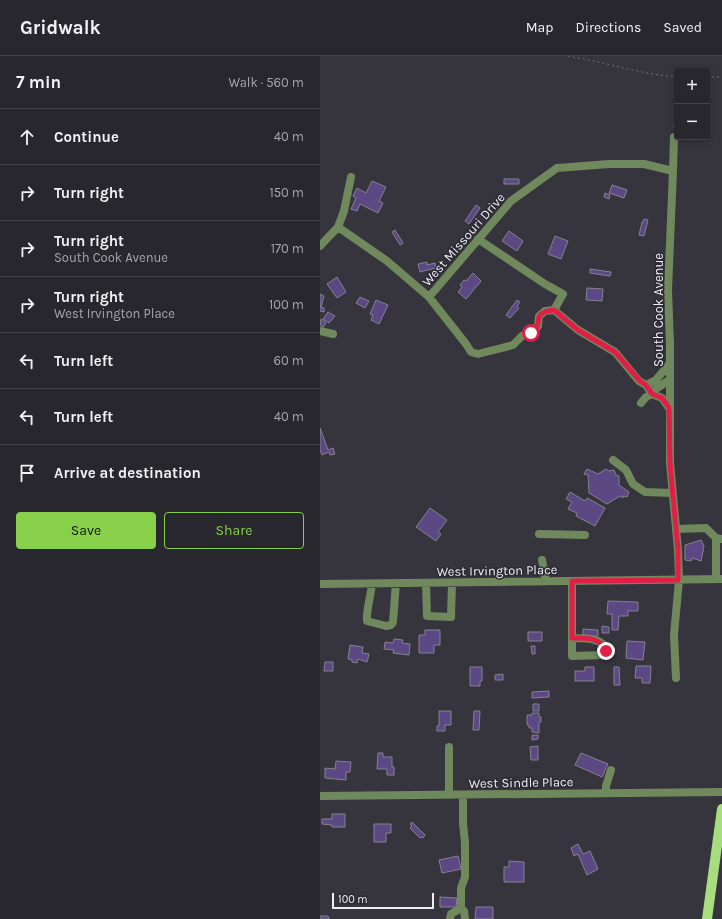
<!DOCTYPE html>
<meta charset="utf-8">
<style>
body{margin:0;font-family:Karla,sans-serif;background:#343339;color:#f1f3f6}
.controls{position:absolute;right:12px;top:12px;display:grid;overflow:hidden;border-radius:4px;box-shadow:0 2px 6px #0003}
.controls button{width:36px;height:36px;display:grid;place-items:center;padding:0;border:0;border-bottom:1px solid #444449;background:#28272d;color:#f1f3f6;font:20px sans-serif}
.scale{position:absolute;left:12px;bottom:10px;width:102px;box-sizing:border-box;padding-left:4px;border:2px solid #efedf3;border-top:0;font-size:11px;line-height:14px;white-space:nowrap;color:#efedf3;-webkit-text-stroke:3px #2c2a32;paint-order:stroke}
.stop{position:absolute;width:12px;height:12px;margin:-9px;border:3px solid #e11d48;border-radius:50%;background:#fff}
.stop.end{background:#e11d48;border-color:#fff;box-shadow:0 1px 4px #0008}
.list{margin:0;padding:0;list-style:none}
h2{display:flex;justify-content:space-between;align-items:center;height:52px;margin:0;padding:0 16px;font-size:17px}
h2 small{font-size:13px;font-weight:400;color:#a5a5aa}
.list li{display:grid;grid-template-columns:26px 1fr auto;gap:12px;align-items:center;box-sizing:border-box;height:56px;padding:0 16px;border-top:1px solid #444449}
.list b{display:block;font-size:15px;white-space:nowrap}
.list p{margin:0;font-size:13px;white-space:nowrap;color:#a5a5aa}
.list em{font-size:13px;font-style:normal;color:#a5a5aa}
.actions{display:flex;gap:8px;padding:12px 16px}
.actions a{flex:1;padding:9px 0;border:1px solid #88cf4a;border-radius:4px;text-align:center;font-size:14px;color:#88cf4a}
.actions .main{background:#88cf4a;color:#111}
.icon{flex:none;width:22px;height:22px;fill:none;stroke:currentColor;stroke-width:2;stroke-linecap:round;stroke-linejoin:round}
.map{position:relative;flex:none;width:402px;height:863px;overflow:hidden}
header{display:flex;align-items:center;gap:24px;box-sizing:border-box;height:56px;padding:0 20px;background:#28272d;border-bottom:1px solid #444449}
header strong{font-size:19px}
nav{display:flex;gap:22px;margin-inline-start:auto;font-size:14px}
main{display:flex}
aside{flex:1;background:#28272d}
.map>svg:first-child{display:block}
.building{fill:#5b4884;stroke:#85828c}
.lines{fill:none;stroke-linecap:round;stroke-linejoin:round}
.path{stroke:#716f76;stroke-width:1;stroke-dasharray:2 3;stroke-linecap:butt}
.minor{stroke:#6f895d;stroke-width:8}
.major{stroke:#a7dd7f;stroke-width:10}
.route{stroke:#e11d48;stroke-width:5}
.labels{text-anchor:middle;stroke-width:3;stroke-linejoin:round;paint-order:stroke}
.street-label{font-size:13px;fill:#efedf3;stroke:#2c2a32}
</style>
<header>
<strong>Gridwalk</strong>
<nav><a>Map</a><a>Directions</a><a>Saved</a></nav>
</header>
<main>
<aside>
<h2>7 min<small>Walk · 560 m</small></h2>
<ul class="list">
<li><svg class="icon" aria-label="ahead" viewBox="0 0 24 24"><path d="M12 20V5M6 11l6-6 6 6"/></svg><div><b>Continue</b></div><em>40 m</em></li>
<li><svg class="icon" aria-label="right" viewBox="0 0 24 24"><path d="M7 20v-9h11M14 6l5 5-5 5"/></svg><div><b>Turn right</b></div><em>150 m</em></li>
<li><svg class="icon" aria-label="right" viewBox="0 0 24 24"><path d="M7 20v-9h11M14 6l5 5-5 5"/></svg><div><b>Turn right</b><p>South Cook Avenue</p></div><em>170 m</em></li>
<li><svg class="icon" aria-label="right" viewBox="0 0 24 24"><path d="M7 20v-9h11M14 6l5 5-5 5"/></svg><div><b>Turn right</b><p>West Irvington Place</p></div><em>100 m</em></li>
<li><svg class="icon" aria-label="left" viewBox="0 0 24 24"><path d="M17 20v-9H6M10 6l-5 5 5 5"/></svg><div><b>Turn left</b></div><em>60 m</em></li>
<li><svg class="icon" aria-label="left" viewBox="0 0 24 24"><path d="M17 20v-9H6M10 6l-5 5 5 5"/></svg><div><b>Turn left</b></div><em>40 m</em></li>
<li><svg class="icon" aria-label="arrive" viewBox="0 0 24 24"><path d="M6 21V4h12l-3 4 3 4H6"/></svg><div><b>Arrive at destination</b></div></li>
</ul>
<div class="actions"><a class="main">Save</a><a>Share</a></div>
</aside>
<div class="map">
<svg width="402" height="863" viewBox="0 0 402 863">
<rect width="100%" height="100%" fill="#36343c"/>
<path class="building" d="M184 123H199V128H184Z
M52 125 66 131 59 145 63 147 58 157 40 148 37 155 31 153 36 142 33 140 37 132 46 137Z
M292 129 307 134 304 142 289 137Z
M285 137 290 139 289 143 284 141Z
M156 149 160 152 149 168 145 165Z
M324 163 328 164 324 180 319 179 322 166H323Z
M75 174 83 187 80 189 72 176Z
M189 175 203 185 197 195 182 185Z
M235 180 248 185 241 203 228 198Z
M107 206V209L115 207 116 212 100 216 98 208Z
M270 213 291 216 290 220 270 217Z
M153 217 161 225 146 243 138 236 142 231 140 229 144 224 146 225Z
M17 221 26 236 17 242 7 228Z
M267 232 283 233 282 245 266 244Z
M0 238 4 240 1 251 4 252V256L0 255Z
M40 241 49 245 45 252 36 247Z
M56 244 68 249 59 268 51 264 53 259 50 258Z
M197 244 200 246 197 250 199 252 190 262 186 259Z
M8 256 15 260 9 267 3 263Z
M1 263 6 267 3 271 0 269Z
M0 372 8 394 13 392 15 398 10 399 9 396 2 399 0 394Z
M267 413 278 418 286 413 289 415 294 414 296 419 299 420V429L309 436 307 441 303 440V442L300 440 287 448 269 437 268 419 264 418Z
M250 436 265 445 267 442 285 452 275 470 256 460 257 457 248 453 252 446 246 443Z
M110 452 127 464 118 476 121 478 116 485 96 471Z
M381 484 384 490 381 505 372 502 371 505 365 504V489Z
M288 545 318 546V555H308V560H299L298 574H292V558H287Z
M282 570 289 571V577H282Z
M263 573 278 574V580H263Z
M105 574H120V589H114V597H99V579H105Z
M208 576H222V585H208Z
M74 583 83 584 82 587 90 588 89 599 73 597 74 594 64 593 65 586 73 587Z
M307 585 325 586 323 604 306 602Z
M30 589 43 591 42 597 49 598 47 606 38 603 37 607 32 606V604L28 603Z
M211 590H215V598H212Z
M5 606H13V615H4Z
M316 610H331L330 627H322V622H315Z
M150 611H162V625H160V630H150Z
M265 611H274V625H255V615H265Z
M294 611H299L300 629H294Z
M183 618V624H175V619Z
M229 635V641L212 642V636Z
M213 648H219V655H213Z
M119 655H131V669H125V675H117V670H119Z
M154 655H160L159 674H153Z
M212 657H219V661H221V666H219V677L212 676V672H209V669H207V659H212Z
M212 679H218V683L212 684Z
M218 690V704H211L210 691Z
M58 697H63V701H72V711H74V719H67V713H57Z
M261 697 288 708 282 721 255 709Z
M16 705 31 706 30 716H26V724L5 722V712L15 713Z
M12 758H25V771H12V769L2 768V763H12Z
M92 766 105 779 103 782 102 781 100 782 90 772 92 770 90 768Z
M54 768H71V777H66V786H54Z
M258 788 263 798 270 795 278 813 267 819 258 798 254 800 251 792Z
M138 800 141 813 122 817 119 804Z
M189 805 204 806V826H184V811H189Z
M120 841 137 842 136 851H120Z
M156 851H173V863H155Z
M0 860H8L9 863H0Z"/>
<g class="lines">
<path class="path" d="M248 0C284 6 320 18 357 21
M387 21H402
M354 72 356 22"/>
<path class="minor" d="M354 81 353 115 348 234 350 288V407L358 494 359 524 354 579 356 622
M18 171 67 205 109 241 146 288 151 296 158 298 193 289 202 280 214 275 218 270 219 260 225 255 234 254
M158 183 225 228 243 238 234 254 258 274 295 296 319 325 326 329
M0 190 18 171 24 155 31 121
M109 241 191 145 237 112 289 108H324L353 115
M0 275 13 278
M349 324 336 333 332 338 326 329 336 324 349 308
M321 347 326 341 332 338 342 342 349 352
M293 404 306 414 313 428 325 436 352 437
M356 473 386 472 396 482 402 483
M219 478 265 479
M222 504 226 525
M396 523V482
M106 527 107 560 131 561 132 527
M0 528 402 523
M52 528C51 539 46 555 47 565L66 570 71 569 73 566 76 527
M252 582C262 582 290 581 285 599L252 600V525
M129 691V739
M286 737V730L291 714
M143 739V767L145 787V821L141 832V852L144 855 145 863
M0 740 402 736
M130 863 131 858 141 852"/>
<path class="major" d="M387 863 402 753"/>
</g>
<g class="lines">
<path class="route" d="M211 277C226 269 208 257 234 254L258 274 295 296 320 325 326 329 332 338 342 342 349 352 350 407 358 494V524L252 525V582C264 582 282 581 286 595"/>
</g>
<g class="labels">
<g class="street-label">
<text transform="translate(143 183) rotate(-49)" y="5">West Missouri Drive</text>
<text transform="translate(338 254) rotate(-90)" y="5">South Cook Avenue</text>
<text transform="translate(177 514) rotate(-1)" y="5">West Irvington Place</text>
<text transform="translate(201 726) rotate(-1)" y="5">West Sindle Place</text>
</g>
</g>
</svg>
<div class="controls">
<button>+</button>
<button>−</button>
</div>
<div class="scale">100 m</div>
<div class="stop" style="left:211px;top:277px"></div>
<div class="stop end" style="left:286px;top:595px"></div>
</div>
</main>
